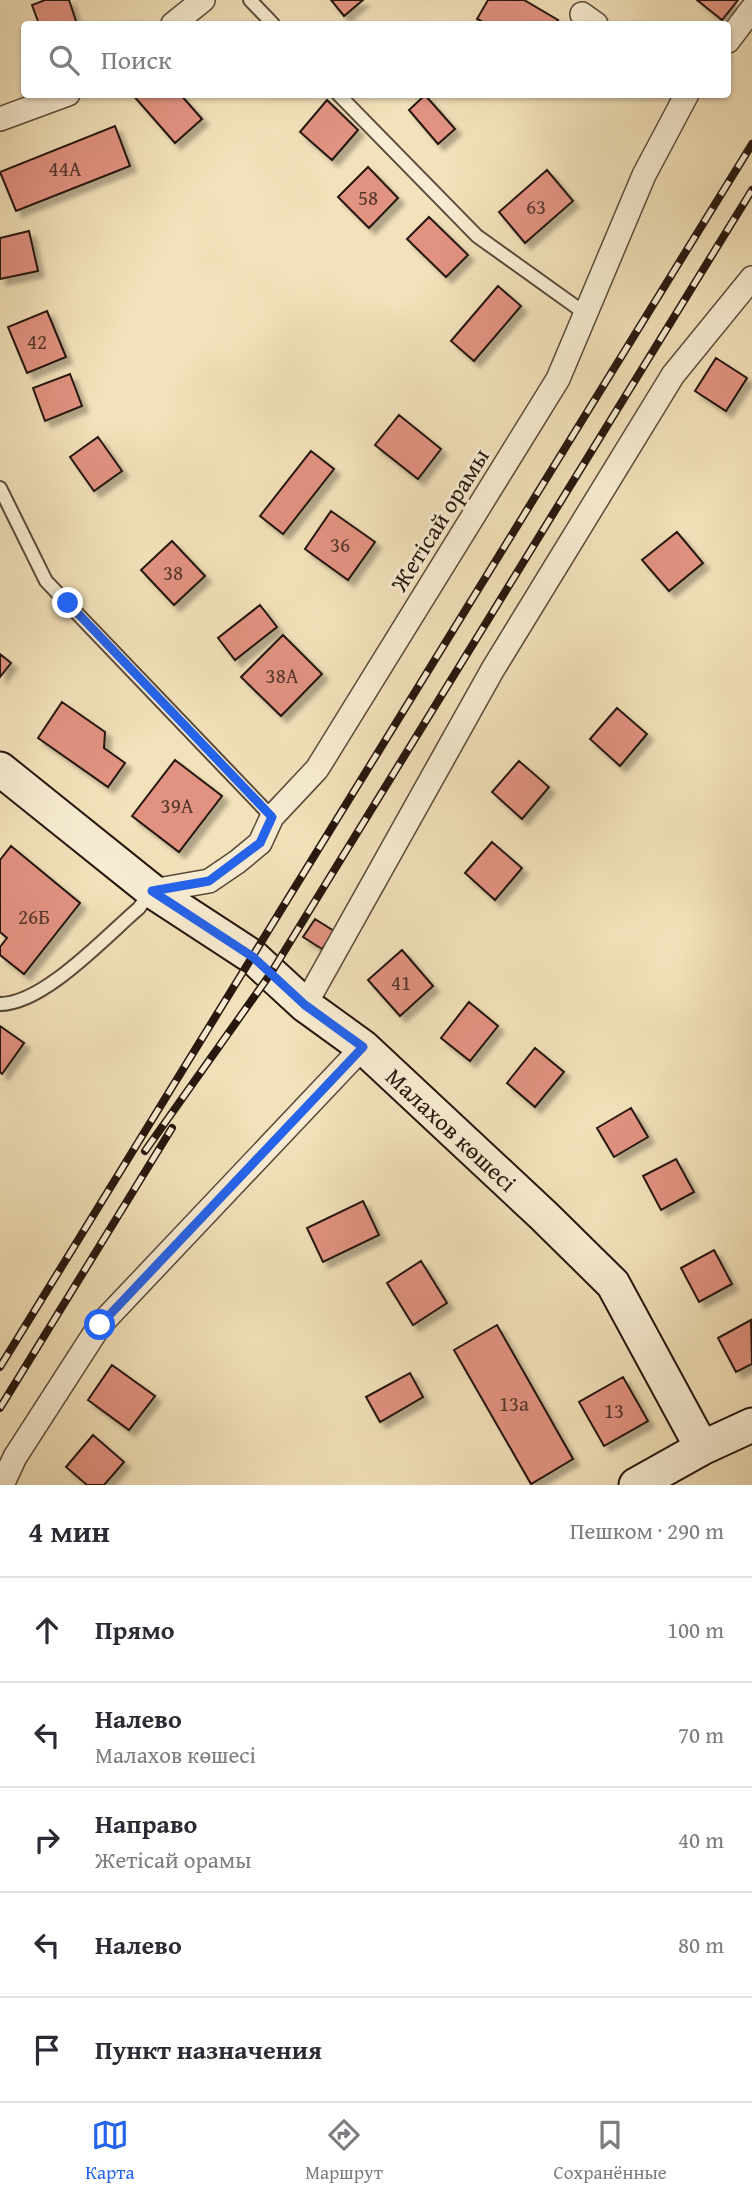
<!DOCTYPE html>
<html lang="ru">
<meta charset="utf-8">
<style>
body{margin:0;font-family:"Gentium Book Plus",serif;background:#f7f7f7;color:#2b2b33}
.stop{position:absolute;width:21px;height:21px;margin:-16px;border:5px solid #2563eb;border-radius:50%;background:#fff}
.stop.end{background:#2563eb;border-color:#fff;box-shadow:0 2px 7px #0008}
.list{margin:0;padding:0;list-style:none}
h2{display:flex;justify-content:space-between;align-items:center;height:91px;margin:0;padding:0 28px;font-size:30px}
h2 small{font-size:23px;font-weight:400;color:#7c7c81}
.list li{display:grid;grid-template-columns:46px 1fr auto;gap:21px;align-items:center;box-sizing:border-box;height:105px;padding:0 28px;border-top:2px solid #e1e1e2}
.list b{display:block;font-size:26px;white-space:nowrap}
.list p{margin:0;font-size:23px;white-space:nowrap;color:#7c7c81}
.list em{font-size:23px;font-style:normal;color:#7c7c81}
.icon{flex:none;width:38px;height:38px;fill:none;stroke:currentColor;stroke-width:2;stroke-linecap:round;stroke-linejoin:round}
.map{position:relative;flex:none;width:752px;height:1485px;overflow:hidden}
.search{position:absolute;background:#fff;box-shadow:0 2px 5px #0004;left:21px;right:21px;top:21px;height:77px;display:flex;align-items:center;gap:18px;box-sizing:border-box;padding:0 24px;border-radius:7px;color:#7c7c81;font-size:26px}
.sheet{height:616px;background:#fff}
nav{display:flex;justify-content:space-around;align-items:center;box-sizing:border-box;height:98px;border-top:2px solid #e1e1e2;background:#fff;font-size:19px;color:#7c7c81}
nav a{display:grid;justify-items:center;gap:4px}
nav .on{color:#2563eb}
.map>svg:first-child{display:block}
.building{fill:#e19281;stroke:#26170d;stroke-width:2;filter:url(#shadow)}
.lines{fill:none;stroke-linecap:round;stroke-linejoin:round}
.lane-casing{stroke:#594a38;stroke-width:16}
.street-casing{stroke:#594a38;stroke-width:26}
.secondary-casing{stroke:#26170d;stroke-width:37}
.lane{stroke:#f7ecd2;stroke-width:12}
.street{stroke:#f7ecd2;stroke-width:23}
.secondary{stroke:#f7ecd2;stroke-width:33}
.rail-casing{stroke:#26170d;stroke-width:8}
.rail{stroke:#f7ecd2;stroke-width:5;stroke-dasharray:16;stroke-linecap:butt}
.route{stroke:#2563eb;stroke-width:9}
.labels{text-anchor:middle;stroke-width:6;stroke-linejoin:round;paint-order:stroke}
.number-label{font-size:21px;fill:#55362a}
.street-label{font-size:24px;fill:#26170d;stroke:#f7ecd2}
</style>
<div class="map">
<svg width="752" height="1485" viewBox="0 0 752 1485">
<defs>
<filter id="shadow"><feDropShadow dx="6" dy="6" stdDeviation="2" flood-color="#0004"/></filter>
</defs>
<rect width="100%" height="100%" fill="#f2e1ba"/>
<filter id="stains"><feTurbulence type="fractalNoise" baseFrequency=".00286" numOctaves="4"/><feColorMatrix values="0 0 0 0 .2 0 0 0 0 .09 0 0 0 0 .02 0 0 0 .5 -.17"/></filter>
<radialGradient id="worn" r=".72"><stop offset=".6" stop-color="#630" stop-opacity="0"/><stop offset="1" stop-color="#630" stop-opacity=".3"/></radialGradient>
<path class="building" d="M45 0H69L77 24H39L32 5Z
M331 0H363L344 16Z
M488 0H524L558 20 555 24H487L477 19Z
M697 0H738L722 20Z
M132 94H180L202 119 175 143Z
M425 95 455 129 438 144 409 110Z
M327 100 358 130 332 160 300 132Z
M115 126 130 166 16 211 0 172Z
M368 167 398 198 369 228 338 197Z
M547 170 573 201 525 243 499 212Z
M429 217 468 255 446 277 407 239Z
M29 231 38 271 0 279V238Z
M498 286 521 306 474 361 451 341Z
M47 311 66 357 27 373 8 327Z
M716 358 747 378 726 411 695 391Z
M70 374 82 406 45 421 33 388Z
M399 415 441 449 418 479 375 445Z
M98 437 122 471 94 491 70 457Z
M311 451 334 469 283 534 260 516Z
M331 511 375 542 348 580 305 549Z
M677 532 703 563 669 591 642 560Z
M172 541 205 576 174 605 141 570Z
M260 605 277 627 235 660 218 638Z
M283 635 322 674 281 716 241 677Z
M0 654 11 663 0 677Z
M62 702 105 732 104 748 125 763 108 787 38 738Z
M617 708 647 734 620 766 590 739Z
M175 760 222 796 179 852 132 816Z
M519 761 549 787 522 819 492 792Z
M492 842 522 868 495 900 465 873Z
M11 846 80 903 24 974 0 955V947L7 938 0 932V860Z
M315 919 334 931 322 949 303 937Z
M402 950 433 986 400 1016 368 980Z
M469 1002 498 1026 470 1061 441 1038Z
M0 1026 24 1043 2 1074 0 1072Z
M535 1048 564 1072 535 1107 507 1083Z
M631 1108 648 1137 614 1157 597 1128Z
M676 1159 694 1192 661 1210 643 1176Z
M363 1201 379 1235 323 1262 307 1228Z
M714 1250 732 1284 699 1302 681 1268Z
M421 1261 447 1303 413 1325 387 1283Z
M751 1320 752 1364 736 1372 718 1338Z
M497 1325 573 1459 531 1484 454 1350Z
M112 1365 155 1396 129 1430 88 1400Z
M410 1373 423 1397 380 1422 366 1397Z
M623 1377 648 1421 604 1446 579 1402Z
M93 1435 124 1462 104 1485H87L66 1467Z"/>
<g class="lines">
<defs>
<path id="lane" d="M250 0 273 24
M338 94 477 236 586 314
M0 488 46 581 272 817
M0 1004C44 1004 106 936 139 908L151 891"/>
<path id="street" d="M582 14 596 24
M173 24 203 0
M728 41 752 9
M0 119 68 94
M152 891 209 881 237 862 260 843 272 817 317 769 558 379 644 175 687 94
M305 1005 493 669 673 375 752 278
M2 1485 15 1457 100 1325 363 1047"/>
<path id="secondary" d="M0 769 152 891 253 957 305 1005 363 1047 544 1216 613 1284 702 1448
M636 1485 702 1448 752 1425"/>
</defs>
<use href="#lane" class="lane-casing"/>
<use href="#street" class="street-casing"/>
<use href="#secondary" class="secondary-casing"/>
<use href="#lane" class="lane"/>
<use href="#street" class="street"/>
<use href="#secondary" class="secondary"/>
<defs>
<path id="rail" d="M145 1151 271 973 752 190
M0 1367 752 144
M0 1408 172 1128"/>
</defs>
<use href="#rail" class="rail-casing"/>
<use href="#rail" class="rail"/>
</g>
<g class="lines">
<path class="route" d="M68 603 272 817 260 843 209 881 152 891 253 957 305 1005 363 1047 100 1325"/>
</g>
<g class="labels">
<g class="number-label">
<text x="65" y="176">44А</text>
<text x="368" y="205">58</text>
<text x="536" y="214">63</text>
<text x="37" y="349">42</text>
<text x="340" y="552">36</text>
<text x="173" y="580">38</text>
<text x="282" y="683">38А</text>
<text x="177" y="813">39А</text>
<text x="34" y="924">26Б</text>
<text x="401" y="990">41</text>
<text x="514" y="1411">13а</text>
<text x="614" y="1418">13</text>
</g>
<g class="street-label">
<text transform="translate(440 520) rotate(-58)" y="8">Жетісай орамы</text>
<text transform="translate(451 1130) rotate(43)" y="8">Малахов көшесі</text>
</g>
</g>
<rect width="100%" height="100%" filter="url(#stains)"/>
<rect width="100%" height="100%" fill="url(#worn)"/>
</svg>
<div class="stop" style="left:100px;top:1325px"></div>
<div class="stop end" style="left:68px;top:603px"></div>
<div class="search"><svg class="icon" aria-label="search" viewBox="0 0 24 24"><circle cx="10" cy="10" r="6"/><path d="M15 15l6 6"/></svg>Поиск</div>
</div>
<section class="sheet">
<h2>4 мин<small>Пешком · 290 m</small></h2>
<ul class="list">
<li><svg class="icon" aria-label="ahead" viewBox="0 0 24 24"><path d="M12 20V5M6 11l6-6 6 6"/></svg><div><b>Прямо</b></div><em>100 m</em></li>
<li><svg class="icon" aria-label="left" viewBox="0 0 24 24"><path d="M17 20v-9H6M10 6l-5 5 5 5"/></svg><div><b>Налево</b><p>Малахов көшесі</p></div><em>70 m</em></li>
<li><svg class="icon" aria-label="right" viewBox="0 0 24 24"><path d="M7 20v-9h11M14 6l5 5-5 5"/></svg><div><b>Направо</b><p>Жетісай орамы</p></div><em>40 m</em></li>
<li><svg class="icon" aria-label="left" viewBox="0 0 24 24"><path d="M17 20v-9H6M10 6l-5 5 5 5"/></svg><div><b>Налево</b></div><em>80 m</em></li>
<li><svg class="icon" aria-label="arrive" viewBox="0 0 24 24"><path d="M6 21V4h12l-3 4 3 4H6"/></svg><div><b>Пункт назначения</b></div></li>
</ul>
</section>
<nav>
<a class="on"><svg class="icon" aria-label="map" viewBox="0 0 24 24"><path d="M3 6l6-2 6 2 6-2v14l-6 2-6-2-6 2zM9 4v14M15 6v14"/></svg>Карта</a>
<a><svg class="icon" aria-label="directions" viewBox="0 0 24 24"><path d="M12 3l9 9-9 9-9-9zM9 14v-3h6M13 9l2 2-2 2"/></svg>Маршрут</a>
<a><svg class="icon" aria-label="saved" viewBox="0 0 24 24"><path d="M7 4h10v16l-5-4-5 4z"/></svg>Сохранённые</a>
</nav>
